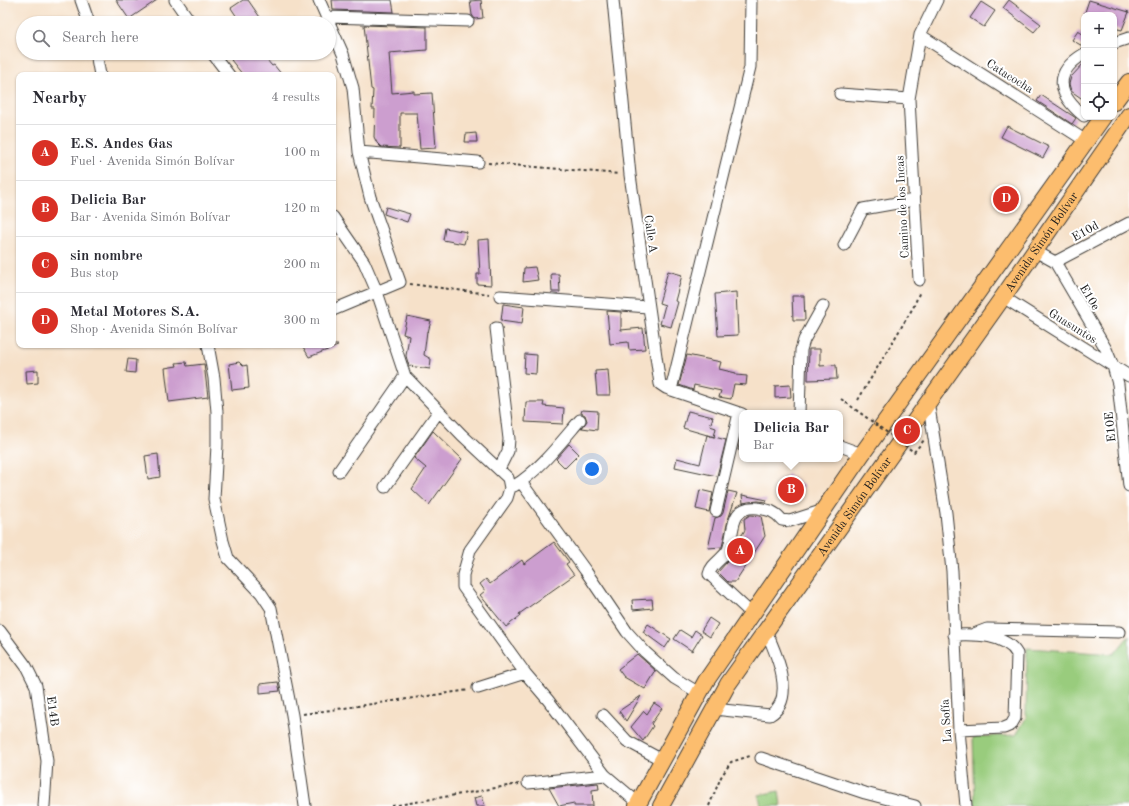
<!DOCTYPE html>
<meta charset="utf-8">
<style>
body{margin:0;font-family:"Old Standard TT",serif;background:#f2f2f3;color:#2b2b33}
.controls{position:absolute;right:12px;top:12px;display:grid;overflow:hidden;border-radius:8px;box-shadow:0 1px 3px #0004}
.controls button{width:36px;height:36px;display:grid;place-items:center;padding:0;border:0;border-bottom:1px solid #e1e1e2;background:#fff;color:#2b2b33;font:20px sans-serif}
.you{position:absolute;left:592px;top:469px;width:14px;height:14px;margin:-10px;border:3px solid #fff;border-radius:50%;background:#1a73e8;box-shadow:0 0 0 6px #1a73e833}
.badge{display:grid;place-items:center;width:26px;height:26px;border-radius:50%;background:#d93025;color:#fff;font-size:13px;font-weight:700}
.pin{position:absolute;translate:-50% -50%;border:2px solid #fff;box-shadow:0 1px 4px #0006}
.popup{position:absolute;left:739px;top:410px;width:104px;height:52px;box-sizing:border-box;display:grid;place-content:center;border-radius:8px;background:#fff;filter:drop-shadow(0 1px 3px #0005);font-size:13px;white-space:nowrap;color:#7c7c81}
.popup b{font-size:15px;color:#2b2b33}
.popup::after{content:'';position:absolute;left:50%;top:100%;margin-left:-8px;border:8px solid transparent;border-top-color:#fff}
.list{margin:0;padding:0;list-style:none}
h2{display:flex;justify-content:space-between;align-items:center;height:52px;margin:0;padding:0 16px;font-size:17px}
h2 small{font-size:13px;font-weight:400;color:#7c7c81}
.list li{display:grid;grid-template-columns:26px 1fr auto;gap:12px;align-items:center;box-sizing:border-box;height:56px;padding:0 16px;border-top:1px solid #e1e1e2}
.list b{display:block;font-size:15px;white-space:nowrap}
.list p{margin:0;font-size:13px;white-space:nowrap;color:#7c7c81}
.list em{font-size:13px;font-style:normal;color:#7c7c81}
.icon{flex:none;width:22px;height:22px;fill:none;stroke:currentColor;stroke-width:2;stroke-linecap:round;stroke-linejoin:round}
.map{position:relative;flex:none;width:1129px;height:806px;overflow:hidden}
.search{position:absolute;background:#fff;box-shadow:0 1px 3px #0004;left:16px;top:16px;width:320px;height:44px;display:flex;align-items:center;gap:10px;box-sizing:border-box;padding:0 14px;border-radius:22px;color:#7c7c81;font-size:15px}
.panel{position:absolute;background:#fff;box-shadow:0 1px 3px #0004;left:16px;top:72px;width:320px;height:276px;border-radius:8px}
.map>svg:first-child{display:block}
.green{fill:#99cc7d;stroke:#5a744c}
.building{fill:#cc9ecf}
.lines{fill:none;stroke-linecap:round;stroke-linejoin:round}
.minor-casing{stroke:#3d3a36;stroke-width:13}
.highway-casing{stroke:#3d3a36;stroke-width:18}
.path{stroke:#3d3a36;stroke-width:2;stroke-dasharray:3 3;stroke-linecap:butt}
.minor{stroke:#fff;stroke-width:11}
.highway{stroke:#fcbd6e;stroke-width:16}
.path-bridge{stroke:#3d3a36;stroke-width:2;stroke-dasharray:3 3;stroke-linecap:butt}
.labels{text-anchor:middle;stroke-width:4;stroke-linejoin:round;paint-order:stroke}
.street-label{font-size:12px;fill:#1c1c1c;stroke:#fff}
</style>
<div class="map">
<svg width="1129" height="806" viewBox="0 0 1129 806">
<rect width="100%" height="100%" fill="#fff"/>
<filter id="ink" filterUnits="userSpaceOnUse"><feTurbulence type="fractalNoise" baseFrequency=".025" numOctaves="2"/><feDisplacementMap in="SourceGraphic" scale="8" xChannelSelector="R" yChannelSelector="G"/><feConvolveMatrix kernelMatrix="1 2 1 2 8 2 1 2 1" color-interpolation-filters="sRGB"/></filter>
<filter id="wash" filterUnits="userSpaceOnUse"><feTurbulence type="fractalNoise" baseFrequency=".012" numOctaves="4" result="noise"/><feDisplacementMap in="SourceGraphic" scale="16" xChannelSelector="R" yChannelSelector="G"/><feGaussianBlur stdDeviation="0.9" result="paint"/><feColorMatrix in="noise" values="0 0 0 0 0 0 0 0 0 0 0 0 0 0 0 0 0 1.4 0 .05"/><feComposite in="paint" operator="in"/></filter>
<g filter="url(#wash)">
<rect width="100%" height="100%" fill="#f6e1c9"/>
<path class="green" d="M1129 636V806H975L973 737 1016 735 1026 718 1027 648 1114 654Z
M779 791 781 806H761L759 795Z"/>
<g id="blocks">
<path class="building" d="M116 0H157L129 19Z
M243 0H248L264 23H241L231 8Z
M332 0H392L394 12 333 10Z
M481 0 483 18 475 19 472 15 470 1Z
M1009 0 1041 24 1034 32 1003 8Z
M1089 0 1129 12 1122 30 1114 28V15H1084Z
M981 2 995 11 984 27 970 18Z
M364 25 427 27V50L389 53 392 93 414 91V94L432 93 436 148 420 149 417 113H400V148L381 147 377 143 374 137 375 109H372L373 90 371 89Z
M1078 31 1084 35V47L1072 40Z
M240 53H261L272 66 274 65 282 75H243L231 60Z
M1084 63V100L1071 91 1069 84 1071 77Z
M1041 95 1076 118 1072 124 1037 101Z
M1007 126 1049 147 1043 158 1001 137Z
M476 133 477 142H465L466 134Z
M1003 190 1015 196 1009 208 997 202Z
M386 207 410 214 407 222 384 214Z
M445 228 467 232 464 244 443 240Z
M489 239 491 285 477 284V274H480L478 240Z
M535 267 538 280 523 282 524 268Z
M668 271 682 275 675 301 678 302 671 327 660 324 665 305 659 303Z
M551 274H559L560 292H552Z
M736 292 738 335 718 336 715 294Z
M792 296H804L805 320H793Z
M503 304 524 307 522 324 501 321Z
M607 311 621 312V330L643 328 645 349 629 350 628 342 610 344Z
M407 316 431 321 428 332 427 331 424 355 431 359 430 369 409 366 406 356 409 336 403 334Z
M302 345H338V346L309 357Z
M809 349H820V366L836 365 837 379 808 380Z
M525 354 537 355 536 374 524 373Z
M687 355 721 362 719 369 736 373V375L747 376 746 385 734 384 731 399 719 397 721 391 694 385 693 390 679 385Z
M128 359 136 360 135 373 126 372Z
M186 362 187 366 204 364 208 397 169 402 165 368 177 366 176 363Z
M239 362 243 366 247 365 249 388 232 390 229 364Z
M38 370V383L27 384 26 371Z
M608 370 610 395H597L595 371Z
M790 385 791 397 775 398V386Z
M526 402H544L543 406 564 408 563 424 525 422Z
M582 410 598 411 597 430 582 428 587 421 585 415 581 413Z
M688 411 713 417 710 426 716 428 714 437 683 428Z
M433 431 462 459 429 505 412 489 426 468 414 458Z
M742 431V451L738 450Z
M707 435 726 440 717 476 675 467 677 458 700 464Z
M569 444 579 454 565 468 556 459Z
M158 454 160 477 148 479 145 456Z
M787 474 804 486 793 502 782 500Z
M700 490 713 493 709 512 696 509Z
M728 491 737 493 728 520 722 547 708 548 715 518 721 516 723 513Z
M742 495 767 500 766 502 758 501 743 503Z
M750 515 761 516 765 536 735 582H728L718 572 734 554 738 541 745 530 744 519Z
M554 542 569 562 566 564 574 575 519 614 520 616 506 627 480 595 485 591 480 584 486 579 490 584 522 560 524 564Z
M652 599 653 608 633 610 632 600Z
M709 618 718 624 710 637 701 631Z
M648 624 671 639 665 648 643 632Z
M680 630 691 637 695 630 702 635 692 651 674 639Z
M637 654 656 671 645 689 624 677 618 669Z
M278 682 280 691 260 693V684Z
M641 696 626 721 619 711Z
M654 703 662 708 651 724 653 726 643 741 631 727 644 711 647 714Z
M598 783 599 789 592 790 593 806H574V803L559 806 549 788Z
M482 796 485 806H476L474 798Z"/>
</g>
</g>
<g filter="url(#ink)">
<use href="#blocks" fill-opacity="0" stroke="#3d3a36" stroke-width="1"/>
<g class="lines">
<defs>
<path id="minor" d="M81 0 89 23
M175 0 191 23
M319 0 343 54 353 88 359 152 370 197 400 282 333 310
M613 0 630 175 660 384 666 388 742 414
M327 17 468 21
M920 35 1086 141
M1114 43 1129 38
M96 53 100 75
M212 53 229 75
M1084 54C1052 73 1058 95 1084 116
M840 94 909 99
M359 152 478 162
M333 217 364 262 377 292 405 376 462 435 508 478 510 488 507 498 470 550 463 575V587L525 673 548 700 605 775 638 803
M844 245 863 209 914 200
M1035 251 1055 262 1106 349 1113 366 1118 384 1129 486
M1055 262 1129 223
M919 280 909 99 920 35 937 0
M500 296 648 307
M1003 297 1129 376
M496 328 509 439 508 451 499 469
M208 345 214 378 217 412V445L214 499 223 541 228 558 261 593 271 608 292 715 305 806
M671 390 750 67 751 0
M928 401 946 513 952 571 959 730 966 806
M799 413 801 350 804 340 823 306
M840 446 862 454
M339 471 405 376
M521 482 585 570 627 632 645 652 674 678 699 693
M514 486C538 472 562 441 580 420
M385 487 439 411
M716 511 739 413
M752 614 709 574C711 564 723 559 728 550 735 533 728 505 758 508 769 510 775 511 782 520L790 521 824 510
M0 631 26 666 36 686 47 761 44 806
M974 634 987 629 1119 632
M954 635C975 634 1006 634 1017 654L1015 718 1011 725 1004 728 959 730
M478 688 525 673
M714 709 770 715C797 699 776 653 766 631
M603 715 627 741 662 760
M761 758 865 793 915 806
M528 783 605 775"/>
<g id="highway">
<path d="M1114 102 1129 82"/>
<path d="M637 806 706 681 862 454 1103 117"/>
<path id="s1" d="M661 806 728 684 1003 297 1129 115"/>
</g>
</defs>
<use href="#minor" class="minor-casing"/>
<use href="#highway" class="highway-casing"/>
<path class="path" d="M488 163 619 174
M410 284 489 294
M858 400 914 306 920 291
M303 714 469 690
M392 806 519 784
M709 806 721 777 731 762 750 756"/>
<use href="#minor" class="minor"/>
<use href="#highway" class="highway"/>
<path class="path-bridge" d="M841 399 914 452 925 439"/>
</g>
</g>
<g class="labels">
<g class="street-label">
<text transform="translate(1010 76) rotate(32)" y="4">Catacocha</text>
<text transform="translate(902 207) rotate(-93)" y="4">Camino de los Incas</text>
<text transform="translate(1085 231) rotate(-29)" y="4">E10d</text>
<text transform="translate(651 234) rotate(82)" y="4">Calle A</text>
<text dy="4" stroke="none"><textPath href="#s1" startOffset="681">Avenida Simón Bolívar</textPath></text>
<text transform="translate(1090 297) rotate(59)" y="4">E10e</text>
<text transform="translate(1073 326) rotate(32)" y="4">Guasuntos</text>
<text transform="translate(1110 427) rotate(-96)" y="4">E10E</text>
<text dy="4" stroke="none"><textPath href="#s1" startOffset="357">Avenida Simón Bolívar</textPath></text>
<text transform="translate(53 711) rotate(82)" y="4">E14B</text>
<text transform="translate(946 721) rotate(-94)" y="4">La Sofía</text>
</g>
</g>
</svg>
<div class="controls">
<button>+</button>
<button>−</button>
<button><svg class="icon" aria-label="locate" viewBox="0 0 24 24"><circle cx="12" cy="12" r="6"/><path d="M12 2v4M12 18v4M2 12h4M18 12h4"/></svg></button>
</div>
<div class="you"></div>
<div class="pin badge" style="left:740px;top:551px">A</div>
<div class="pin badge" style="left:791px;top:490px">B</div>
<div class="popup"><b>Delicia Bar</b>Bar</div>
<div class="pin badge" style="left:907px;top:431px">C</div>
<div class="pin badge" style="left:1006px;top:199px">D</div>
<div class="search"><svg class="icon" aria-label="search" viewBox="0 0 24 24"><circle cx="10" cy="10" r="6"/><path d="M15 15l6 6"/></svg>Search here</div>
<section class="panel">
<h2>Nearby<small>4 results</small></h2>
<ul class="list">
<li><span class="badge">A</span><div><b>E.S. Andes Gas</b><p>Fuel · Avenida Simón Bolívar</p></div><em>100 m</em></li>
<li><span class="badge">B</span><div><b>Delicia Bar</b><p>Bar · Avenida Simón Bolívar</p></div><em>120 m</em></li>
<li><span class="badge">C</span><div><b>sin nombre</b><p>Bus stop</p></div><em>200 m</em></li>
<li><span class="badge">D</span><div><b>Metal Motores S.A.</b><p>Shop · Avenida Simón Bolívar</p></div><em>300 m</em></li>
</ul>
</section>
</div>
